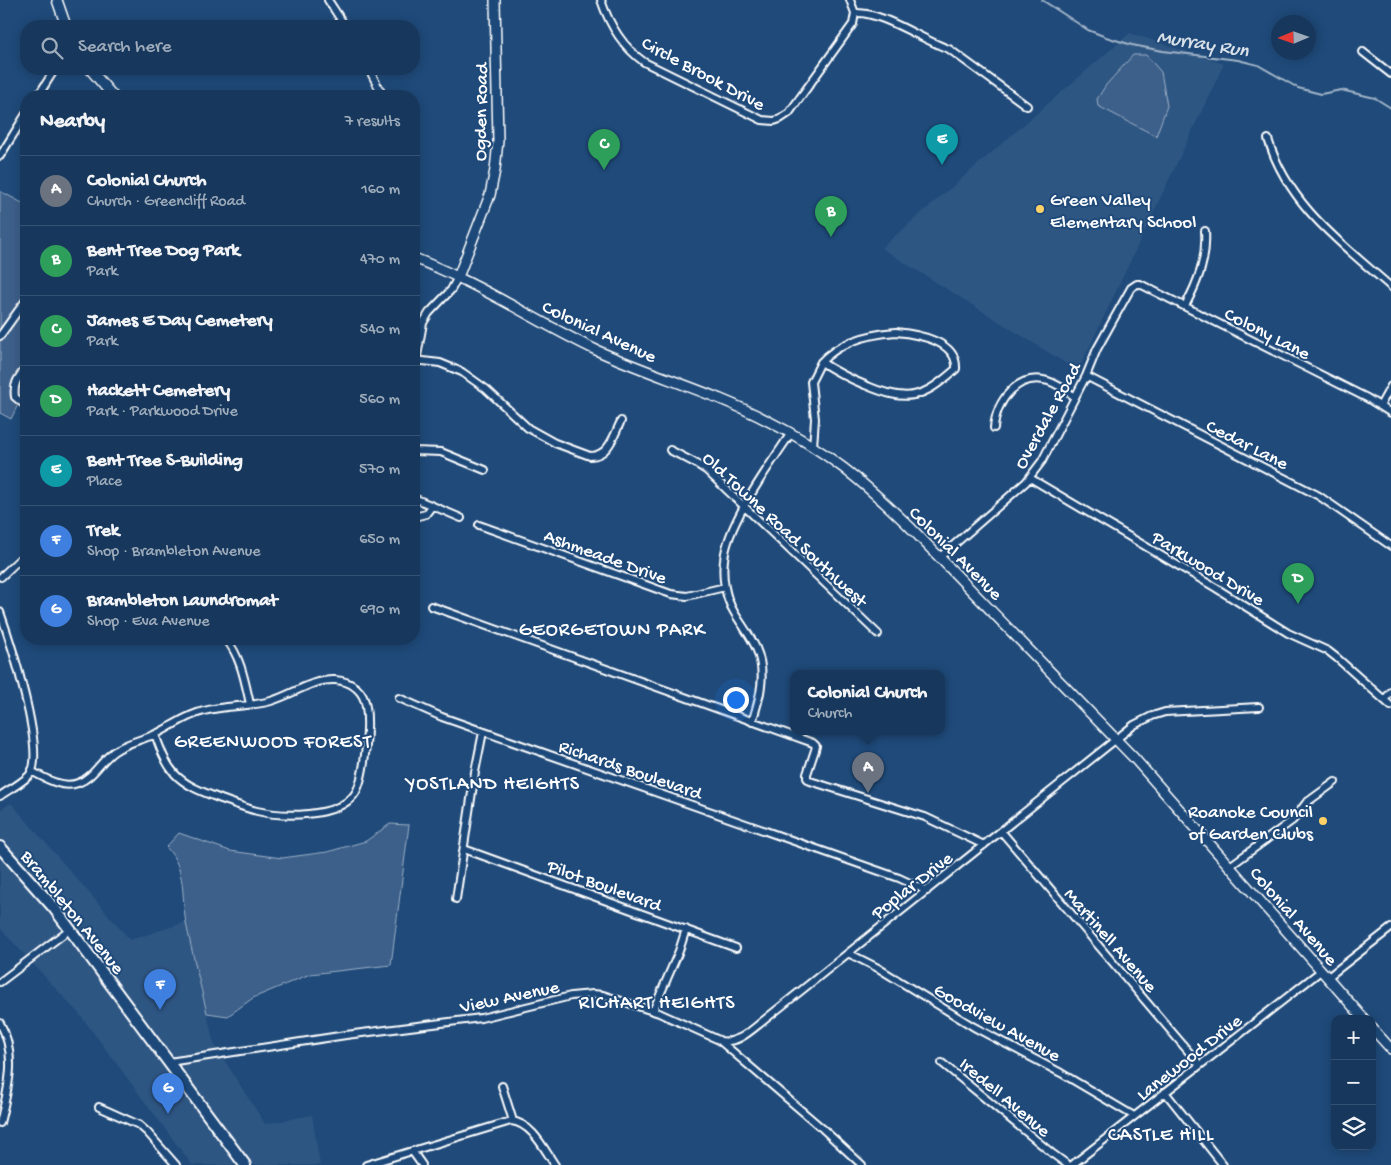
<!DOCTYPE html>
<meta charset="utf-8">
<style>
body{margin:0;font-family:"Gochi Hand",sans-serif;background:#244365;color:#f1f3f6}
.controls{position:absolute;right:15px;bottom:15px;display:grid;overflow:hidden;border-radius:10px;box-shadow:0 2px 12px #0003}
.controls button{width:45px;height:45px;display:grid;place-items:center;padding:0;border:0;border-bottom:1px solid #365272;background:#17385c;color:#f1f3f6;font:25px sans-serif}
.compass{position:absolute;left:1271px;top:15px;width:45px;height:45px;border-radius:50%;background:#17385c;box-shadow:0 2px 12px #0003;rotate:268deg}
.you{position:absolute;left:735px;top:699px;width:18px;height:18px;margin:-12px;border:4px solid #fff;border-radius:50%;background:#1a73e8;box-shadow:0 0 0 8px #1a73e833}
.badge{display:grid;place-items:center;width:32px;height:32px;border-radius:50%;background:#8abfa5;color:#fff;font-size:16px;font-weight:700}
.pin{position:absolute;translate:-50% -41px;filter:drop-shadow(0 1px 2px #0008)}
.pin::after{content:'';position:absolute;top:26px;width:18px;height:15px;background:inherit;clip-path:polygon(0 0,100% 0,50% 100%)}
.popup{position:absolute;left:790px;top:670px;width:155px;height:65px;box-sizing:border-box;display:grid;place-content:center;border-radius:10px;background:#17385c;filter:drop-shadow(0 1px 4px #0005);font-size:16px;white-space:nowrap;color:#9eacbb}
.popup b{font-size:19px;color:#f1f3f6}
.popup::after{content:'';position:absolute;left:50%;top:100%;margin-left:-10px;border:10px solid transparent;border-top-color:#17385c}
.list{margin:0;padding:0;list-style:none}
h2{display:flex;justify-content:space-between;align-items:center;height:65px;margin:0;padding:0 20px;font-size:21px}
h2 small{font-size:16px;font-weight:400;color:#9eacbb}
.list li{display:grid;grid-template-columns:32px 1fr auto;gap:15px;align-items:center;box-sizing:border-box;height:70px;padding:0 20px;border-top:1px solid #365272}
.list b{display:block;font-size:19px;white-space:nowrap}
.list p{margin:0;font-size:16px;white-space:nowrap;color:#9eacbb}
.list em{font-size:16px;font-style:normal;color:#9eacbb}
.icon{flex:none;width:28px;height:28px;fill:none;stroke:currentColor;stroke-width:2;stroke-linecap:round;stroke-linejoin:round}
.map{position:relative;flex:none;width:1391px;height:1165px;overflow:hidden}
.search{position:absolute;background:#17385c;box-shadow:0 2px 12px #0003;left:20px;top:20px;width:400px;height:55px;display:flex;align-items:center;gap:12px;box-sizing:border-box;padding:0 18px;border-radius:20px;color:#9eacbb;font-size:19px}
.panel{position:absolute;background:#17385c;box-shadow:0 2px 12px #0003;left:20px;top:90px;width:400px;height:555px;border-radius:20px}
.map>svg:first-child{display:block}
.built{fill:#2e5683}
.green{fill:#3c618b;stroke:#9eb0c5}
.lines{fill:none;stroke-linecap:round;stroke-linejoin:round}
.stream{stroke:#a3b5c8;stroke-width:2}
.street-casing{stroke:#fff;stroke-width:10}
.secondary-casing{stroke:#fff;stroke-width:12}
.primary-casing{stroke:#fff;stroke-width:14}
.street{stroke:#1f4a7a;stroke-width:6}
.secondary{stroke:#1f4a7a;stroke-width:9}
.primary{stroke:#1f4a7a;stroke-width:10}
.poi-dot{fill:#ffd166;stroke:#1f4a7a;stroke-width:2}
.labels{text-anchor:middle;stroke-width:4;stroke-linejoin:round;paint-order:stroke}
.street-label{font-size:19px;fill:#fff;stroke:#1f4a7a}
.poi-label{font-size:19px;fill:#fff;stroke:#1f4a7a;text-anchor:start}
.water-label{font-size:20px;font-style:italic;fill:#d8e0e8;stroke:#1f4a7a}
.neighbourhood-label{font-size:20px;letter-spacing:1px;fill:#fff;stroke:#1f4a7a}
</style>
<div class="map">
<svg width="1391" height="1165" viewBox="0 0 1391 1165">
<rect width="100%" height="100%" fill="#1f4a7a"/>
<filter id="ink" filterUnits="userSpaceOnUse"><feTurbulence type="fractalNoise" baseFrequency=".02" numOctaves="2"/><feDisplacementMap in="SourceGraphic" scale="10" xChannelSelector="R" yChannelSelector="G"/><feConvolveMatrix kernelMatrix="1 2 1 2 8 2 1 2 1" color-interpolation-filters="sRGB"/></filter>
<g filter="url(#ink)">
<path class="built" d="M1130 33 1224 64 1078 371 881 248Z
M11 803 130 940 186 922 214 1044 265 1124 312 1115 320 1165H192L81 1016 0 928V810Z"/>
<path class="green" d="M1133 55H1146L1161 72 1167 106 1156 136 1098 106 1097 99 1106 85Z
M0 191 26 205V388L11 419 0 413Z
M390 824 409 825 391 965 310 974 253 998 228 1016 207 1013C200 983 192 953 186 923 181 896 187 869 166 847L179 833 230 851 282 858 327 852 366 841Z"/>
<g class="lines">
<path class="stream" d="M1042 0 1088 30 1106 37 1132 45 1163 51 1238 60 1258 65 1298 88 1321 94 1341 90 1375 98 1391 108"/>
<defs>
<path id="street" d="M328 0 345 26
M601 0C609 24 623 47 644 62L762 120 774 121 780 119 789 113 853 24 855 13 850 0
M855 13C881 11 922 40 949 49L1027 106
M1363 52 1391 74
M369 69 383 96
M38 96 55 69
M1268 139C1288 205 1341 243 1391 287
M0 156 26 114
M1185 306C1198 282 1207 259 1205 231
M896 332C917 334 958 341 956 369 922 399 907 403 865 385 850 379 835 371 821 362 841 341 869 334 896 332Z
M0 336 26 300
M414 360 440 363 462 372 486 389 528 428 555 443 590 456C609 456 614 435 621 421
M26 368C18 378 13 383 15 397L26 406
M414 373 423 323 429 313 451 290 458 277
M1086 376 1319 496 1391 546
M1380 406 1391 386
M994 428C996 401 1018 372 1048 381 1058 384 1067 391 1075 397
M813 446 815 419 811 382 821 362
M670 450 695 463 706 470 878 634
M414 451 441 452 485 470
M1030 478 1216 588 1288 633 1328 651 1337 658 1391 706
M414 498 461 518
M414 517 426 514 432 506
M479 525 671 594 687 596 725 587
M940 557 1026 482 1042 461 1086 376 1097 349 1131 288 1137 284H1140L1367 398 1391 413
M1 577 26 553
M431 606 813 743 816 746 815 750 807 774V778L810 781 925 817 984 845
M0 612C10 640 45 749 31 773 26 781 8 790 0 796
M226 639C241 657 245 682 250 704
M399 698 442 717 899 878 927 891
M1384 700 1391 692
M752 722C760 698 767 673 756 648 750 635 741 624 734 612 725 597 722 577 724 560 727 523 770 465 791 433
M31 771C45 778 62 789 78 783 95 777 102 757 118 749 130 742 144 739 156 734 173 726 186 715 204 711 226 705 249 707 271 701 292 695 312 679 335 680 352 681 364 691 366 707 369 725 365 781 354 795 336 818 283 817 257 811 245 808 233 803 221 799 206 793 187 787 175 774 165 763 160 748 155 734
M1001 831 1200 1065
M464 849 736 948
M1230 866 1293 820 1306 803 1335 782
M456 899 475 772 483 732
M848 953 878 968 974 1027 1061 1073 1134 1116
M1328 977 1391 928
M0 982 70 929
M653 1011 679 951 686 929
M0 1023C18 1055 8 1089 0 1123
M720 1041C738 1044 750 1031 763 1021L1134 725 1152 716 1165 712 1259 707
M169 1062 346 1035 481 1018 571 996 593 994 603 995 659 1013 719 1040 823 1129 862 1165
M942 1063 1053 1154 1068 1165
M502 1086 513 1121
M1165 1092 1223 1165
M99 1107 139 1125 147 1132 176 1165
M412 1151 422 1165
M366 1165 511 1121C532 1123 544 1149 555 1165
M1072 1165 1322 970"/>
<path id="secondary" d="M57 0 66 26
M90 69 113 96
M414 258C429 264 444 270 459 278 506 300 549 328 596 350 653 376 713 392 768 421 826 450 864 482 910 527L1134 758 1364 1019
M458 277 490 195 495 170 498 141 495 0
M1372 1028 1391 1049"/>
<path id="primary" d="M0 847 54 908 245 1165"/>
</defs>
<use href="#street" class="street-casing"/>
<use href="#secondary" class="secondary-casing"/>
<use href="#primary" class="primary-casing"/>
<use href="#street" class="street"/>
<use href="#secondary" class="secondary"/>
<use href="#primary" class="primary"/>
</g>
</g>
<g class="poi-dot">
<circle cx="1040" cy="209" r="5"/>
<circle cx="1323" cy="821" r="5"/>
</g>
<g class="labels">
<g class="street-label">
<text transform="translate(704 72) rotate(28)" y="7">Circle Brook Drive</text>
<text transform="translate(479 112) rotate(-89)" y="7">Ogden Road</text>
<text transform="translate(600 330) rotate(25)" y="7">Colonial Avenue</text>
<text transform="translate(1268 332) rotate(27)" y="7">Colony Lane</text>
<text transform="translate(1046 415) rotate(-61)" y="7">Overdale Road</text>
<text transform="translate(1248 443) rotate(27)" y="7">Cedar Lane</text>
<text transform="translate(786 528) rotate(43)" y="7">Old Towne Road Southwest</text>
<text transform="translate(957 552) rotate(45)" y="7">Colonial Avenue</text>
<text transform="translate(606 555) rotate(20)" y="7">Ashmeade Drive</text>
<text transform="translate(1209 567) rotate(31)" y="7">Parkwood Drive</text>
<text transform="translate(631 768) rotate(19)" y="7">Richards Boulevard</text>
<text transform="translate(605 884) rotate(20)" y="7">Pilot Boulevard</text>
<text transform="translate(911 884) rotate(-38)" y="7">Poplar Drive</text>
<text transform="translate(74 911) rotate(51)" y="7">Brambleton Avenue</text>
<text transform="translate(1295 915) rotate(49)" y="7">Colonial Avenue</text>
<text transform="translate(1112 939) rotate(49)" y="7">Martinell Avenue</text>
<text transform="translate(509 995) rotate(-12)" y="7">View Avenue</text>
<text transform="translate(998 1021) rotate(29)" y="7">Goodview Avenue</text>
<text transform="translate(1188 1056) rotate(-38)" y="7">Lanewood Drive</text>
<text transform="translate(1006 1096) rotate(40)" y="7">Iredell Avenue</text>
</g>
<g class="poi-label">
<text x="1050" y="205">Green Valley<tspan x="1050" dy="22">Elementary School</tspan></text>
<text x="1313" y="817" text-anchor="end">Roanoke Council<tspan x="1313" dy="22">of Garden Clubs</tspan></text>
</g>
<g class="water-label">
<text transform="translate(1203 42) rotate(9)" y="7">Murray Run</text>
</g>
<g class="neighbourhood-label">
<text x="612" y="635">GEORGETOWN PARK</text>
<text x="273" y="747">GREENWOOD FOREST</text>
<text x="493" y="789">YOSTLAND HEIGHTS</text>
<text x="657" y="1008">RICHART HEIGHTS</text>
<text x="1161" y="1140">CASTLE HILL</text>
</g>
</g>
</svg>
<div class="controls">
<button>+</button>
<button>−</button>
<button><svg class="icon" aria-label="layers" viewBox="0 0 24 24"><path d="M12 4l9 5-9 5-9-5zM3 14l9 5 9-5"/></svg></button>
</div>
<svg class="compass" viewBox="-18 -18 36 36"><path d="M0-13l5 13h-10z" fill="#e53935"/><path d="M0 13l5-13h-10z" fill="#9eacbb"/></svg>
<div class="you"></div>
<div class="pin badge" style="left:868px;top:793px;background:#6b7280">A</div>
<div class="popup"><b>Colonial Church</b>Church</div>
<div class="pin badge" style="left:831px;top:237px;background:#2e9e5b">B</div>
<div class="pin badge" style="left:604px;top:170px;background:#2e9e5b">C</div>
<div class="pin badge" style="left:1298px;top:604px;background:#2e9e5b">D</div>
<div class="pin badge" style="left:942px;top:165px;background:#0f9aa8">E</div>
<div class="pin badge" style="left:160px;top:1010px;background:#3f7fe0">F</div>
<div class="pin badge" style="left:168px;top:1114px;background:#3f7fe0">G</div>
<div class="search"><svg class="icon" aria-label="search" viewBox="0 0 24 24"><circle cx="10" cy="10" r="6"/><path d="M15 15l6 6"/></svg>Search here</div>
<section class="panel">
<h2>Nearby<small>7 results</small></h2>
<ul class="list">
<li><span class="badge" style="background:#6b7280">A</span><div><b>Colonial Church</b><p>Church · Greencliff Road</p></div><em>160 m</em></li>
<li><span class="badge" style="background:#2e9e5b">B</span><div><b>Bent Tree Dog Park</b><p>Park</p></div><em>470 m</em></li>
<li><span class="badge" style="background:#2e9e5b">C</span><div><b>James E Day Cemetery</b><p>Park</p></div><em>540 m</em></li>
<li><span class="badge" style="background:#2e9e5b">D</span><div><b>Hackett Cemetery</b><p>Park · Parkwood Drive</p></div><em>560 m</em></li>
<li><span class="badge" style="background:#0f9aa8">E</span><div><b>Bent Tree S-Building</b><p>Place</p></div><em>570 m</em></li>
<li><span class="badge" style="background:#3f7fe0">F</span><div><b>Trek</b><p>Shop · Brambleton Avenue</p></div><em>650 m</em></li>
<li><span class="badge" style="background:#3f7fe0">G</span><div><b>Brambleton Laundromat</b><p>Shop · Eva Avenue</p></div><em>690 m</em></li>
</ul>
</section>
</div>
